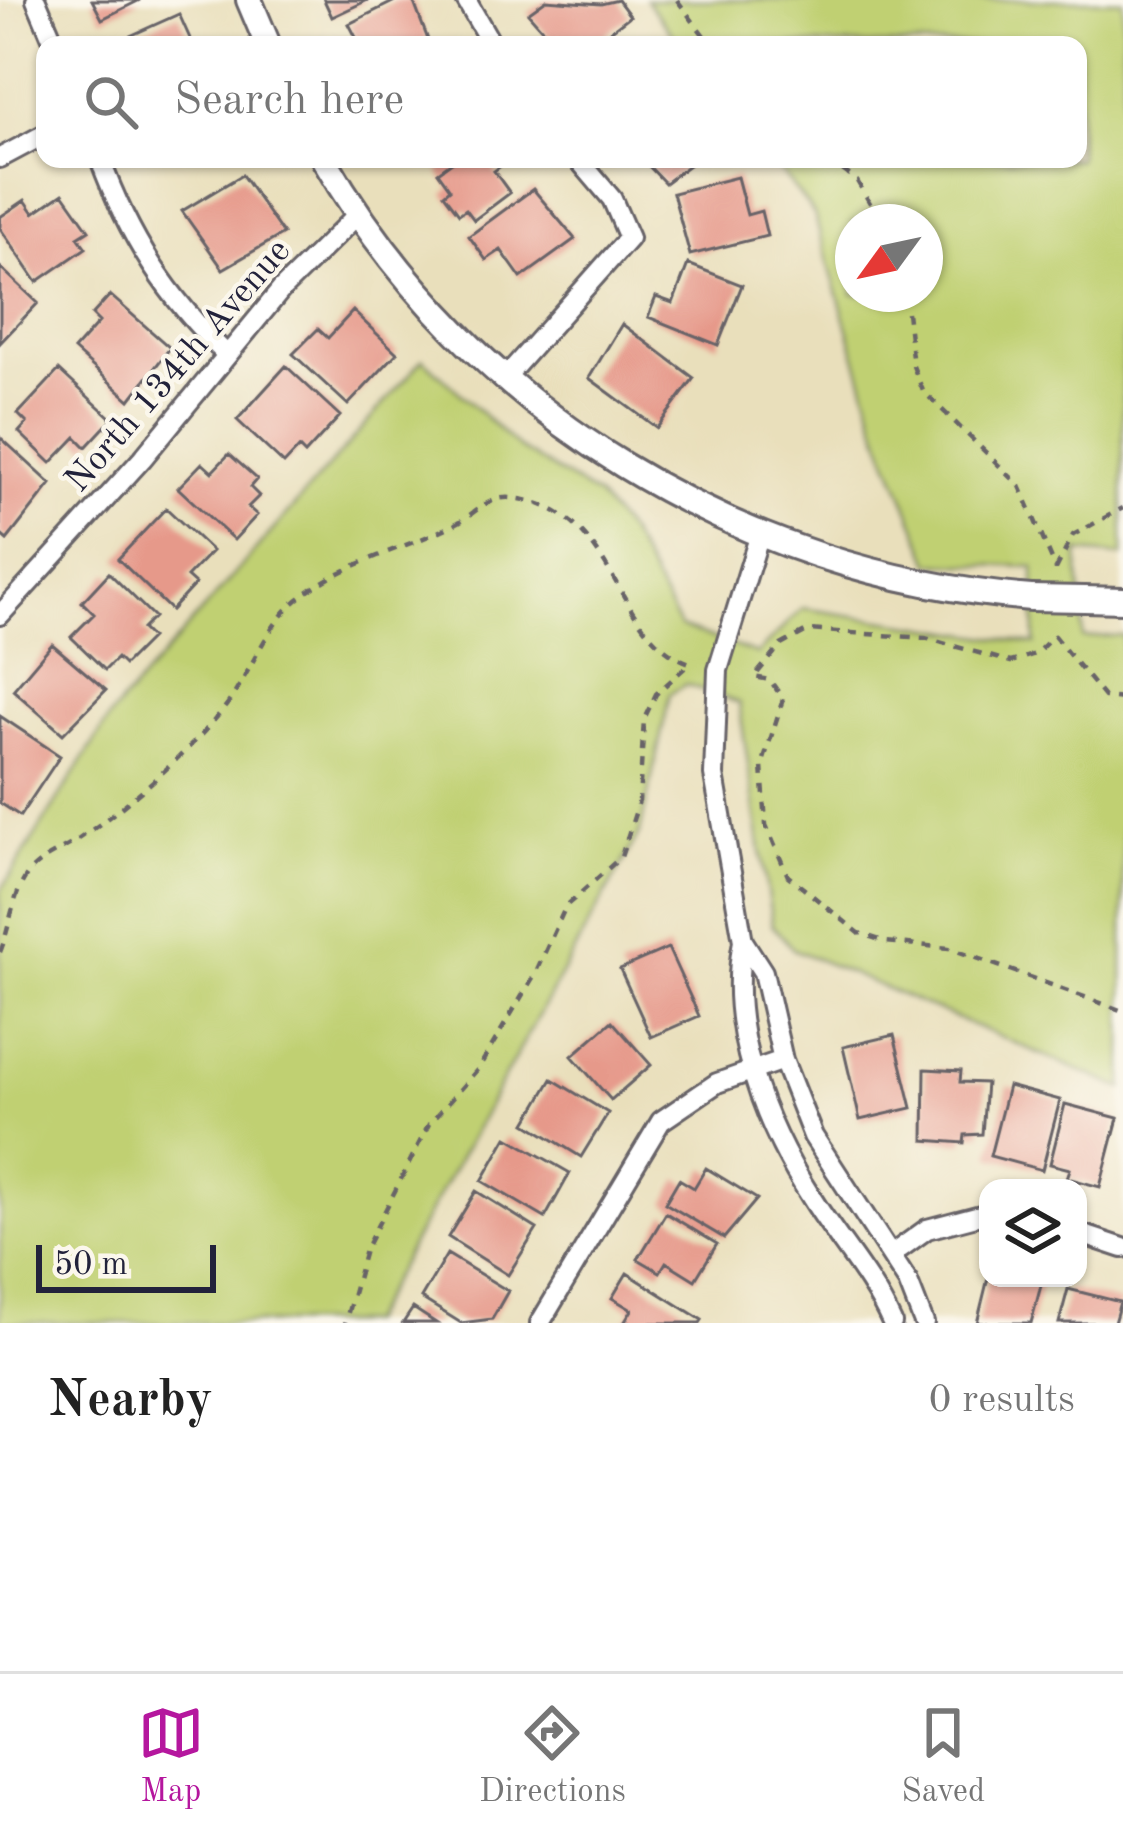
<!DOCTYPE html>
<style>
body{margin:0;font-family:"Old Standard TT",serif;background:#f6f6f6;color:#222}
.controls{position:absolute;right:36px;bottom:36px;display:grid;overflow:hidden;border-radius:24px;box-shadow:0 3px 9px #0004}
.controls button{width:108px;height:108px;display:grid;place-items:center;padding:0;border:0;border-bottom:3px solid #e0e0e0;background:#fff;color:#222;font:60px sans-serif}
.compass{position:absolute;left:835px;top:204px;width:108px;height:108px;border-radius:50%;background:#fff;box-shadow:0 3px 9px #0004;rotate:237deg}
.scale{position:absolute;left:36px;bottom:30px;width:180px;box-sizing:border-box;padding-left:12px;border:6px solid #22223b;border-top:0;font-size:33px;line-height:42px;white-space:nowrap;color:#22223b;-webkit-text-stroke:9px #fbf7ec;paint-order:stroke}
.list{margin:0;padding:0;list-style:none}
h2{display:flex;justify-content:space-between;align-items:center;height:156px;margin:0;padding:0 48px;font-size:51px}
h2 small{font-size:39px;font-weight:400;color:#767676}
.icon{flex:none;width:66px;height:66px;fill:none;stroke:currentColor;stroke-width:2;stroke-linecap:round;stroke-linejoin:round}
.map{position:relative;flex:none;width:1123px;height:1323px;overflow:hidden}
.search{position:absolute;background:#fff;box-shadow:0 3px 9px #0004;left:36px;right:36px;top:36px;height:132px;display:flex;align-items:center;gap:30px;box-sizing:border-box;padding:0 42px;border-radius:24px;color:#767676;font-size:45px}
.sheet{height:348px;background:#fff}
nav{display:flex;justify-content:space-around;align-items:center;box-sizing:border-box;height:168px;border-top:3px solid #e0e0e0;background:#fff;font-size:33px;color:#767676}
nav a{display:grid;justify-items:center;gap:6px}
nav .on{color:#b5179e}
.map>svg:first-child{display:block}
.green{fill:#c0d072;stroke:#717956;stroke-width:3;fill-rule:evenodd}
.building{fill:#e6998a}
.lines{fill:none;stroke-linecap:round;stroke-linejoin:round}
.minor-casing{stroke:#686468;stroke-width:24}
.tertiary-casing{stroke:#686468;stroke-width:30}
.path{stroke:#686468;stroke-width:4.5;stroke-dasharray:9 9;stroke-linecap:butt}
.minor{stroke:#fff;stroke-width:18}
.tertiary{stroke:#fff;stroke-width:24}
.tertiary-bridge-casing{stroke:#686468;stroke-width:30;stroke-linecap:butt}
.tertiary-bridge{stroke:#fff;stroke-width:24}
.labels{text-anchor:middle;stroke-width:9;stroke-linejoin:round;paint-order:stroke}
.street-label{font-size:36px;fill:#22223b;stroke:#fbf7ec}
</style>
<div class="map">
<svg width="1123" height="1323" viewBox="0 0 1123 1323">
<rect width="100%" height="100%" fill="#fbf7ec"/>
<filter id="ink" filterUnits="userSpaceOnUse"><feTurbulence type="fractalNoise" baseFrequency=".00833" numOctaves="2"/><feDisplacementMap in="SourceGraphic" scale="24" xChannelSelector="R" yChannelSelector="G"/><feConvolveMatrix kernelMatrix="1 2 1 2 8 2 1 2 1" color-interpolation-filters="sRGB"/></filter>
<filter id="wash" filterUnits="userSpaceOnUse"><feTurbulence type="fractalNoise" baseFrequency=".004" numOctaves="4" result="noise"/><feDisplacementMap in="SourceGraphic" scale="48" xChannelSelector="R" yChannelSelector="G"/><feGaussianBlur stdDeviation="2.7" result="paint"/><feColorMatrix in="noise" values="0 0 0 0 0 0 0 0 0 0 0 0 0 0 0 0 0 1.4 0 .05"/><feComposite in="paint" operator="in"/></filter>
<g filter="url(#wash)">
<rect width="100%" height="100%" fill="#e9dfbb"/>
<path class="green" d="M646 0H1123V556L1078 552 1083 638 1123 635V1089L793 949 772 925 739 703 686 684 670 694 640 832 368 1323H0V892L112 714 423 359 519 448 597 496 629 534 680 627 757 654 803 608 1035 644 1034 567 931 563 881 441 814 214 771 159H1078V45H681ZM853 222H925V294H853Z"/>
<g id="blocks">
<path class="building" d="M92 0H140L102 19Z
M324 0H368L332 17Z
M397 0H413L430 45H360L349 24Z
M546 0 601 4 618 0 630 16 592 45H556L528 13Z
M179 14 192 43 188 45H110Z
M456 159H510L494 171 510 193 474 220 466 209 459 214 444 194 450 189 438 172Z
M642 159H697L665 183Z
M242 175 283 234 223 269 182 211Z
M737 177 747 215 761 211 767 236 690 255 673 193Z
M533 189 575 239 521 278 501 250 486 260 469 236Z
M63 193 89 230 78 237 86 248 37 282 0 228V217L25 200 34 213Z
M688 264 742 285 718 345 648 317 656 297 673 303Z
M0 267 38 303 0 343Z
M110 295 170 348 130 400 74 350 99 322 92 315Z
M353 311 397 353 348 405 293 354 318 329 328 338Z
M622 324 694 378 657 428 589 378Z
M286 366 340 416 305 454 299 448 284 464 237 420Z
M59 370 112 419 86 447 76 437 51 463 19 432 27 423 18 414Z
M0 437 51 484 7 540 0 534Z
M229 454 257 479 250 487 259 496 248 507 257 515 234 540 178 488 202 463 212 472Z
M166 508 212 551 187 577 195 584 171 610 118 559Z
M109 573 154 617 142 629 151 638 124 665 117 658 105 670 71 637 94 614 82 602Z
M52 644 106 690 63 734 13 690Z
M0 716 60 756 20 816 0 803Z
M668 948 699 1016 651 1037 620 969Z
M612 1021 651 1065 611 1100 572 1056Z
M894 1035 912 1108 860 1120 843 1047Z
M925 1069 961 1071 960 1082 986 1083 982 1134 965 1135 964 1143 924 1140Z
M552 1079 608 1113 581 1157 526 1123Z
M1008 1086 1060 1100 1042 1170 990 1156Z
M1065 1104 1118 1118 1100 1187 1067 1178 1070 1169 1050 1164Z
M507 1137 570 1173 545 1218 482 1181Z
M706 1168 757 1199 724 1238 665 1203 679 1179 694 1188Z
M476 1191 537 1229 508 1275 448 1237Z
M666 1213 717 1244 695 1280 666 1262 660 1272 638 1259Z
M447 1254 508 1291 492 1319 461 1323 421 1298Z
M627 1273 702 1320 700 1323H624L632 1310 612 1298Z
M988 1278H1043L1031 1323H977Z
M1068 1289 1120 1302 1114 1323H1059Z
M413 1308 436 1323H403Z"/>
</g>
</g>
<g filter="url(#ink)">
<use href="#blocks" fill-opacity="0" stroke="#686468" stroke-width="3"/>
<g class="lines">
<defs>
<path id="minor" d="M36 0 55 45
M466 0 492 45
M0 158 45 134
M100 159C129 238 167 297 227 355
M503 380 629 238 612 199 578 159
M760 534 718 670 714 775 743 941 763 972 783 1060 813 1136 908 1282 924 1323
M0 615 142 459 281 290 358 214
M743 941C726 1027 764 1124 811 1197 838 1241 871 1276 892 1323
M1078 1233 1123 1248
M891 1255 927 1229 988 1213
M540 1323 661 1121 717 1083 783 1060"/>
<path id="tertiary" d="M249 0 268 45
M324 159C471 414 740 574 1031 598
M1084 599 1123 600"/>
</defs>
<use href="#minor" class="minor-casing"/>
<use href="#tertiary" class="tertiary-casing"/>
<path class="path" d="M677 0 711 45
M828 159 857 181 881 222
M905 294 913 366 923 391 1020 486 1056 569
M1056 569 1073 535 1123 508
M1123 699 1104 697 1054 636 1035 654 1011 662 925 638 809 630 781 645 754 677 770 680 783 699 762 766 766 825 788 876 859 933 886 942 949 948 1123 1011
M0 952C10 929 12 896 27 875 39 858 62 851 79 839 128 805 184 757 222 711 250 677 263 628 298 599 342 563 405 549 455 524 474 515 487 496 511 498 619 508 610 635 690 663L656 694 644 719 639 801 621 857 566 906 534 976 478 1069 429 1124 365 1250 345 1323"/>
<use href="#minor" class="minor"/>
<use href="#tertiary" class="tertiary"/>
<defs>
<path id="tertiary-bridge" d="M1031 598 1084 599"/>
</defs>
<use href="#tertiary-bridge" class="tertiary-bridge-casing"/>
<use href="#tertiary-bridge" class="tertiary-bridge"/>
</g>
</g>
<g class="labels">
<g class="street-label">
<text transform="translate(176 364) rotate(-49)" y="13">North 134th Avenue</text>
</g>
</g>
</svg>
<div class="controls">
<button><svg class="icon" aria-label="layers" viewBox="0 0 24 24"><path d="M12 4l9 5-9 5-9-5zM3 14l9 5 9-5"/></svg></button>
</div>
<svg class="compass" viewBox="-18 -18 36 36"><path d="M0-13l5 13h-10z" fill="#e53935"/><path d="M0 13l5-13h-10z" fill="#767676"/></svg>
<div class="scale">50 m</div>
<div class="search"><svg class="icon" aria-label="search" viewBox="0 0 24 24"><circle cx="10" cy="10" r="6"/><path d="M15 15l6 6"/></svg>Search here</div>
</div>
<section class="sheet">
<h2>Nearby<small>0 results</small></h2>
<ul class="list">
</ul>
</section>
<nav>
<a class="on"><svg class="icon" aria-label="map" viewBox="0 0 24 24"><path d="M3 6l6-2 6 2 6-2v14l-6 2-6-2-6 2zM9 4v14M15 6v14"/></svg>Map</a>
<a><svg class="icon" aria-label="directions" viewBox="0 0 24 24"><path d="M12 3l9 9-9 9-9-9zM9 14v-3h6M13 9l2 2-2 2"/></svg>Directions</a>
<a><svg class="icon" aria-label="saved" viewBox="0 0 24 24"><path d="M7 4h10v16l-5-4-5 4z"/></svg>Saved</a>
</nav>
